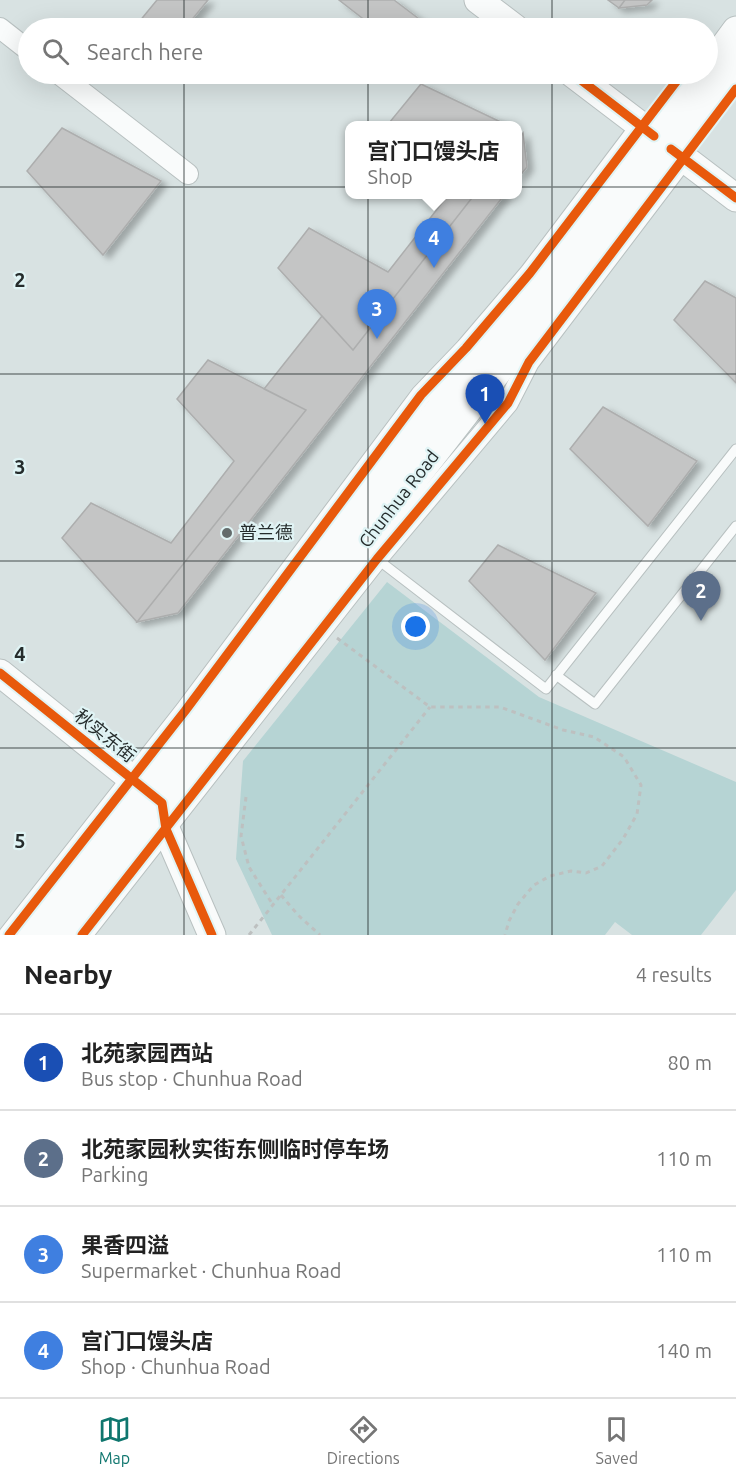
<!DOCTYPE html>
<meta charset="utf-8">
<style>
body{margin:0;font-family:Ubuntu,"Noto Sans SC",sans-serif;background:#f2f2f2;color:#222}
.you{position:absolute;left:416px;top:627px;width:21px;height:21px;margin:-15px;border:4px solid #fff;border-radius:50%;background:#1a73e8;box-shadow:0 0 0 9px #1a73e833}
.badge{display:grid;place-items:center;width:39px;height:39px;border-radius:50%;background:#0f766e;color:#fff;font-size:20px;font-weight:700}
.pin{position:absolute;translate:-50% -50px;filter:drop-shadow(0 2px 3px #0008)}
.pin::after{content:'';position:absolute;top:32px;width:21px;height:18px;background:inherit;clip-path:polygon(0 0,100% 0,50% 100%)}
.popup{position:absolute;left:345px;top:121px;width:177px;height:78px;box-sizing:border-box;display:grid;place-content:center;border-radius:12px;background:#fff;filter:drop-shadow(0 2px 4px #0005);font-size:20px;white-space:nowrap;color:#767676}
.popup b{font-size:22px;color:#222}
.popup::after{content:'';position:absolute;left:50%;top:100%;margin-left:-12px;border:12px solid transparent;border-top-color:#fff}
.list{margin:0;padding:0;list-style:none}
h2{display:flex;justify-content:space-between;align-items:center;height:78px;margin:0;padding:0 24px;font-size:26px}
h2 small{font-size:20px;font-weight:400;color:#767676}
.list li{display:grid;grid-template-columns:39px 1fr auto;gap:18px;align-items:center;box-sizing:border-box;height:96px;padding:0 24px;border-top:2px solid #e0e0e0}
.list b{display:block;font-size:22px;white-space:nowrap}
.list p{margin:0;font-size:20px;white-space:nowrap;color:#767676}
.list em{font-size:20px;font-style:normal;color:#767676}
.icon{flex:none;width:33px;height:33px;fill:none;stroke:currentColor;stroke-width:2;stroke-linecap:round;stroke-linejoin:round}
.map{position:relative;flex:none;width:736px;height:935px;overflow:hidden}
.search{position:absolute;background:#fff;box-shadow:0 6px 24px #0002;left:18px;right:18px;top:18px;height:66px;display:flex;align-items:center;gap:15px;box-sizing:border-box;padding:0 21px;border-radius:33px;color:#767676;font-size:22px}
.sheet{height:462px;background:#fff}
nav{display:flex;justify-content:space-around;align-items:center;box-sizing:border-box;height:84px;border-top:2px solid #e0e0e0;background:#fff;font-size:16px;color:#767676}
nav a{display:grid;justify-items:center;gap:3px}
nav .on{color:#0f766e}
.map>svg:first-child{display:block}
.green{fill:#b6d4d4}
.building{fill:#c4c5c5;stroke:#adaeae;stroke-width:1.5;filter:url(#shadow)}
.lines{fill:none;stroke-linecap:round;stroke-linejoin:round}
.lane-casing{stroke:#b8c0c0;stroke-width:11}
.street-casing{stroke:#b8c0c0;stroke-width:22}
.secondary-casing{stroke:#b8c0c0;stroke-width:29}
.path{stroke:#bdc0c0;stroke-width:3;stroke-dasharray:4.5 4.5;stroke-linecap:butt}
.lane{stroke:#f9fbfb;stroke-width:9}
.street{stroke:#f9fbfb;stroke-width:20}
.secondary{stroke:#f9fbfb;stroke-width:27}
.cycleway-casing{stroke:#e0f4f5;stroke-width:13}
.cycleway{stroke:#e8590c;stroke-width:9}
.grid{fill:none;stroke:#252c2c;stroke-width:1.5;stroke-opacity:0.55}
.poi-dot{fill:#646c6c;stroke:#e0f4f5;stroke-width:2}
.labels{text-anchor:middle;stroke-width:4.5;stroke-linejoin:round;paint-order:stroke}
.street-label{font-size:18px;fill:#252c2c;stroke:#e0f4f5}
.poi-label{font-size:18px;fill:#252c2c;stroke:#e0f4f5;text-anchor:start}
.grid-label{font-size:20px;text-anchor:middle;font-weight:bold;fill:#252c2c;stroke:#e0f4f5;stroke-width:4.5;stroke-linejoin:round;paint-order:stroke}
</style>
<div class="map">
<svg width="736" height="935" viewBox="0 0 736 935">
<defs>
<filter id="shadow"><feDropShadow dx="6" dy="4" stdDeviation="3" flood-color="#0004"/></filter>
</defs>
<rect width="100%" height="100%" fill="#d8e2e2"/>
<path class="green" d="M387 582 539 697 736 782V890L701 935H632L615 922 605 935H272L236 859 243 761Z"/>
<path class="building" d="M157 0H208L185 28H134Z
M339 0H394L431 28H375Z
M608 0H625L619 8Z
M625 0H652L647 5 619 8Z
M421 84 507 125H392L389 123Z
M62 128 161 181 103 255 27 171Z
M523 133 527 167 518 178V140Z
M449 194H475L353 350 278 268 309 228 388 272Z
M475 194H505L178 613 137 622 306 410 264 389 322 316 353 350Z
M705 281 736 298V383L674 320Z
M208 360 306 410 137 622 62 538 91 503 171 543 234 461 177 399Z
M603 407 697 461 648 526 570 449Z
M498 545 596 593 545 660 469 581Z"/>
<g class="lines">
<defs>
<path id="lane" d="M377 559 546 689 736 449
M556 675 595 704 736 526"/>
<path id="street" d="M0 28 28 50
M59 74 188 174
M9 935 185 711 421 395 466 348 530 273 641 126
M82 935 377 559 508 403 529 362 683 159"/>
<path id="secondary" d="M478 0 515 28
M708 68 736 30
M573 74 736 198
M0 673 162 803 166 829 212 935
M32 935 96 853 179 743 415 440 703 74
M59 935 638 192 701 109 736 61"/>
</defs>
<use href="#lane" class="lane-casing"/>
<use href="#street" class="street-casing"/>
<use href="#secondary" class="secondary-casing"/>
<path class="path" d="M337 638 430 707H500L563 730 594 737 624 757 641 785 637 814 623 839 602 866 586 873 571 871 550 876 534 885 518 904 509 921 505 935
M246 797 241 836 249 867 273 905
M281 895 298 915 320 935
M249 935 430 707"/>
<use href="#lane" class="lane"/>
<use href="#street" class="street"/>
<use href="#secondary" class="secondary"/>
<defs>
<path id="cycleway" d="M573 74 654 136
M671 149 736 198
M0 673 162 803 166 829 212 935
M9 935 185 711 421 395 466 348 530 273 682 74
M82 935 377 559 508 403 529 362 736 89"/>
</defs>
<use href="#cycleway" class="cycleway-casing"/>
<use href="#cycleway" class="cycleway"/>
</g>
<path class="grid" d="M184 0V28M368 0V28M552 0V28M184 74V935M368 74V935M552 74V935M0 187H736M0 374H736M0 561H736M0 748H736"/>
<circle class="poi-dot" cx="227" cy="533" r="6"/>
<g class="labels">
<g class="street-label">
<text transform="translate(399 499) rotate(-52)" y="6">Chunhua Road</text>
<text transform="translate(105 736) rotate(39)" y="6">秋实东街</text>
</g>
<g class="poi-label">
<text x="239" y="539">普兰德</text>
</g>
</g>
<g class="grid-label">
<text x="20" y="287">2</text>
<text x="20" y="474">3</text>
<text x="20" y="661">4</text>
<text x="20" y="848">5</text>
</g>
</svg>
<div class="you"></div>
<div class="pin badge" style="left:485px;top:424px;background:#1a4fb4">1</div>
<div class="pin badge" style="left:701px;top:621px;background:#5c6f8a">2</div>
<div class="pin badge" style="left:377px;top:339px;background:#3f7fe0">3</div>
<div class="pin badge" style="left:434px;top:268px;background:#3f7fe0">4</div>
<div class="popup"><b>宫门口馒头店</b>Shop</div>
<div class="search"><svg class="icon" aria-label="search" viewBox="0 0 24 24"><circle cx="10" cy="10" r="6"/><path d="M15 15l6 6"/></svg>Search here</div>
</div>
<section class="sheet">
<h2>Nearby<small>4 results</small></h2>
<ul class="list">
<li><span class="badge" style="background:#1a4fb4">1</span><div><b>北苑家园西站</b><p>Bus stop · Chunhua Road</p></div><em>80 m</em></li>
<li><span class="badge" style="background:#5c6f8a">2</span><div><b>北苑家园秋实街东侧临时停车场</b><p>Parking</p></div><em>110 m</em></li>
<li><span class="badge" style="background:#3f7fe0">3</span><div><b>果香四溢</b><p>Supermarket · Chunhua Road</p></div><em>110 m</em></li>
<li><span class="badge" style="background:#3f7fe0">4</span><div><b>宫门口馒头店</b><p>Shop · Chunhua Road</p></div><em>140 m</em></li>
</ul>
</section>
<nav>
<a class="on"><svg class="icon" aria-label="map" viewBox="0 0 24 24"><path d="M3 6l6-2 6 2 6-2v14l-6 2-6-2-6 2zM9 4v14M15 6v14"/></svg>Map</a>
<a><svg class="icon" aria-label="directions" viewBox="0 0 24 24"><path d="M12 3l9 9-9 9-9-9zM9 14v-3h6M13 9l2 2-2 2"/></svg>Directions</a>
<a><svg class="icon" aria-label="saved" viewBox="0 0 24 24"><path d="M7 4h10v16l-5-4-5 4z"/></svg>Saved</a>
</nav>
